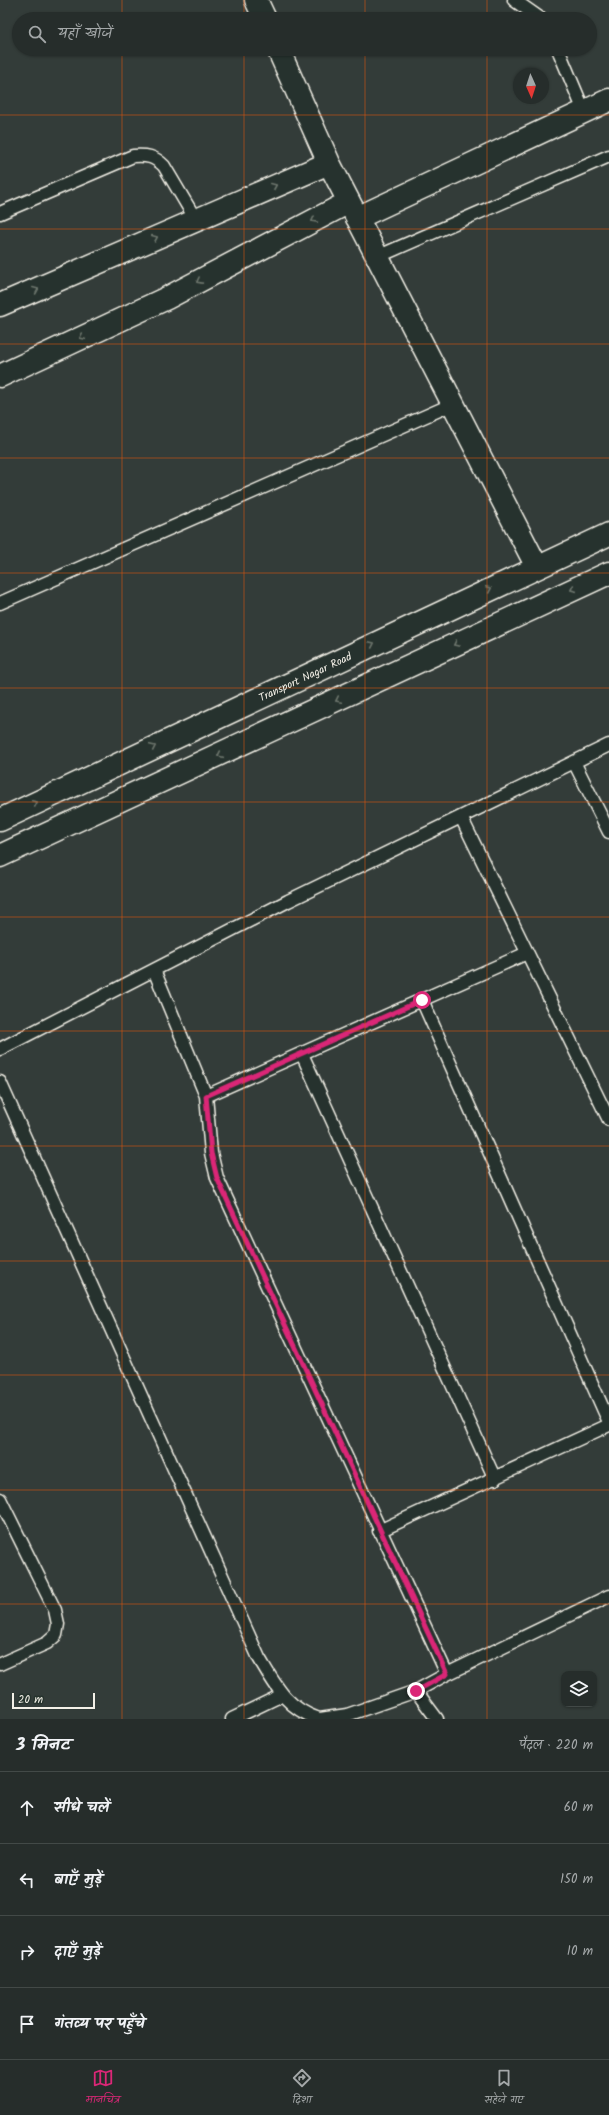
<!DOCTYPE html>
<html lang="hi">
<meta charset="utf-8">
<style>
body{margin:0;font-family:Kalam,"Playpen Sans Deva",sans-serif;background:#2e3533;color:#f1f3f6}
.controls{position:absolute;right:12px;bottom:12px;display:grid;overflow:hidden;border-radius:8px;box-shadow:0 1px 3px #0004}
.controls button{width:36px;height:36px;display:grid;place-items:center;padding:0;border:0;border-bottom:1px solid #424947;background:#262d2b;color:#f1f3f6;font:20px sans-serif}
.compass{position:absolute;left:513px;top:68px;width:36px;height:36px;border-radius:50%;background:#262d2b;box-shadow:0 1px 3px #0004;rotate:177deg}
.scale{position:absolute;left:12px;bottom:10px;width:83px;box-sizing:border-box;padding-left:4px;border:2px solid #f4f1e8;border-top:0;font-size:11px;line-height:14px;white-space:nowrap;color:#f4f1e8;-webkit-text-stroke:3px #26332d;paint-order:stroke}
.stop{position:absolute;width:12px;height:12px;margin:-9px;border:3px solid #db2777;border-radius:50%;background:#fff}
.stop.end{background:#db2777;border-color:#fff;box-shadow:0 1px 4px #0008}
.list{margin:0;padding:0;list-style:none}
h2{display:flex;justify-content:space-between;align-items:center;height:52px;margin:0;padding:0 16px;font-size:17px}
h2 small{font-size:13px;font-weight:400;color:#a4a8a9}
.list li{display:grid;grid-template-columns:26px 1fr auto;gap:12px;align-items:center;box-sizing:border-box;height:72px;padding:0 16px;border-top:1px solid #424947}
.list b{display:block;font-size:15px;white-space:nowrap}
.list em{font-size:13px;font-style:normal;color:#a4a8a9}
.icon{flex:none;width:22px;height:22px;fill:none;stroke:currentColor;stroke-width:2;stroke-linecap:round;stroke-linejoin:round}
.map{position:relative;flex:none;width:609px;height:1719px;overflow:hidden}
.search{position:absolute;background:#262d2b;box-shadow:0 1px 3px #0004;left:12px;right:12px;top:12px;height:44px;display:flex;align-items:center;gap:10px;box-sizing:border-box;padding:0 14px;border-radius:22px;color:#a4a8a9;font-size:15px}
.sheet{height:340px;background:#262d2b}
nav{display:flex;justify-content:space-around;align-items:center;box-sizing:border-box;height:56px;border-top:1px solid #424947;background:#262d2b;font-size:11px;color:#a4a8a9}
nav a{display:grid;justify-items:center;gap:2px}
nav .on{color:#db2777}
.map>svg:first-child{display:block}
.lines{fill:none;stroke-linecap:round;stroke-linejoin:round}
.service-casing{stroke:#f4f1e8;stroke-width:15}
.minor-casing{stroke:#f4f1e8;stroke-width:25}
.secondary-casing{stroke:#f4f1e8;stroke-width:25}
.service{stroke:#26332d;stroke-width:12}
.minor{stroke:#26332d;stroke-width:22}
.secondary{stroke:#26332d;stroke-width:22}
.oneway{stroke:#6e766e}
.route{stroke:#db2777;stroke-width:5}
.grid{fill:none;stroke:#e8590c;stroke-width:1;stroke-opacity:0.55}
.labels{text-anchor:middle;stroke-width:4;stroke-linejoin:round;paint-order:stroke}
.street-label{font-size:11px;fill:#f4f1e8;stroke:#26332d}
</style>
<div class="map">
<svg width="609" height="1719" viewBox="0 0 609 1719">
<rect width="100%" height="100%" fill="#333c39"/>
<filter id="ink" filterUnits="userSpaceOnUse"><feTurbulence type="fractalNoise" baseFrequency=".025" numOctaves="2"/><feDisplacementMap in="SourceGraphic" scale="8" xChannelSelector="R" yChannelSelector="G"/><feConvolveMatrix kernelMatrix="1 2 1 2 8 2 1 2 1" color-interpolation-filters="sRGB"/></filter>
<g filter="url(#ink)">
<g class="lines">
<defs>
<path id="service" d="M514 0 541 19
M558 49 584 111
M0 213 133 156C147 155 154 156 164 166L196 220
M377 257 609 156
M0 603 453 404
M574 762 609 832
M461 817 609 1120
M154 970 206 1096 211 1153 217 1178 447 1674
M422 1000 609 1422
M0 1049 288 901 609 745
M302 1054 495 1479
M0 1082 259 1658C276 1686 286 1708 319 1719
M206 1096 527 953
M0 1499 55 1610 58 1624 56 1635 47 1643 0 1664
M379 1531 609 1425
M416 1691 437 1719
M232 1719 282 1695
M320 1719 347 1715 416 1691 447 1674 609 1596"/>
<path id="minor" d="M256 0 265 19
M278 49 329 163 537 567
M357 218 609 100
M0 305 329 163
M0 376 167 298 349 202"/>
<g id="secondary">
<path id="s1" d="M0 820 609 534"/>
<path d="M0 856 609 573"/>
</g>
</defs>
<use href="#service" class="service-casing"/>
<use href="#minor" class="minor-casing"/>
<use href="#secondary" class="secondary-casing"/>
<use href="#service" class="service"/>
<use href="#minor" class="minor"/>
<use href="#secondary" class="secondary"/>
</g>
<defs><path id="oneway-chevron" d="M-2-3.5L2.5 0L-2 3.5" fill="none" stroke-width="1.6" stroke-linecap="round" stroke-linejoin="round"/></defs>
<g class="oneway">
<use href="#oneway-chevron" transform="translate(274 186) rotate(-23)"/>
<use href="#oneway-chevron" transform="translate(314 220) rotate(152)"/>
<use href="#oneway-chevron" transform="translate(155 238) rotate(-23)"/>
<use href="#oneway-chevron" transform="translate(199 281) rotate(152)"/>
<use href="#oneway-chevron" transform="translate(36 290) rotate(-23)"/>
<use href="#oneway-chevron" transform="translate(82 337) rotate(155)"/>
<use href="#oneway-chevron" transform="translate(489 589) rotate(-25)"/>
<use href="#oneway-chevron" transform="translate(573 589) rotate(156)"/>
<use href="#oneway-chevron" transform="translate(372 644) rotate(-25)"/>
<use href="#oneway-chevron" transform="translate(456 644) rotate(155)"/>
<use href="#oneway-chevron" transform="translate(338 700) rotate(155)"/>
<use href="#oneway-chevron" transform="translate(153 747) rotate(-25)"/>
<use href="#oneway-chevron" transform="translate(220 755) rotate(155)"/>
<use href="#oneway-chevron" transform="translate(35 803) rotate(-25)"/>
</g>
</g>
<g class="lines" filter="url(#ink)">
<path class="route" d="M416 1691 447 1674 217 1178 211 1153 206 1096 422 1000"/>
</g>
<path class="grid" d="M122 0V19M244 0V19M365 0V19M487 0V19M122 49V1719M244 49V1719M365 49V1719M487 49V1719M0 115H609M0 229H609M0 344H609M0 458H609M0 573H609M0 688H609M0 802H609M0 917H609M0 1031H609M0 1146H609M0 1261H609M0 1375H609M0 1490H609M0 1604H609"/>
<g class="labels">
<g class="street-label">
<text dy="4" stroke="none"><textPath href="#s1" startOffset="337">Transport Nagar Road</textPath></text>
</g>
</g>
</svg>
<div class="controls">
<button><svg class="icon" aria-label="layers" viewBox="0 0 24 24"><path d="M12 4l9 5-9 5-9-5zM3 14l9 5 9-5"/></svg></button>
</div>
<svg class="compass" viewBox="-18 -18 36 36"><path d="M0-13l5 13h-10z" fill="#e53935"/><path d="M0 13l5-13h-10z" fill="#a4a8a9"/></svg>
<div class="scale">20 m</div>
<div class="stop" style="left:422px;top:1000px"></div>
<div class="stop end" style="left:416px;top:1691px"></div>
<div class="search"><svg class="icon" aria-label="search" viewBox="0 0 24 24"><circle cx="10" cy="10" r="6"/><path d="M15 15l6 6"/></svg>यहाँ खोजें</div>
</div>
<section class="sheet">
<h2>3 मिनट<small>पैदल · 220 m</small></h2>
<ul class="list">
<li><svg class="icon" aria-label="ahead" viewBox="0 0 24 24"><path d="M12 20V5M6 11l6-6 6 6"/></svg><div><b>सीधे चलें</b></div><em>60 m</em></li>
<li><svg class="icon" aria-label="left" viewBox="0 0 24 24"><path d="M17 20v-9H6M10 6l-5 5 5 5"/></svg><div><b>बाएँ मुड़ें</b></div><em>150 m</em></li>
<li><svg class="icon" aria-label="right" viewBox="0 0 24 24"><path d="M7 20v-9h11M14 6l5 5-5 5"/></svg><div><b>दाएँ मुड़ें</b></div><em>10 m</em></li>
<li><svg class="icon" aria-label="arrive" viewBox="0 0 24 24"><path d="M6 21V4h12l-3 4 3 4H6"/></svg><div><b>गंतव्य पर पहुँचे</b></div></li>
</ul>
</section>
<nav>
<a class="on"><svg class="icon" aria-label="map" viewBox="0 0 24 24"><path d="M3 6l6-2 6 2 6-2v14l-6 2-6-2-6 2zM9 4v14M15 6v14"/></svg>मानचित्र</a>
<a><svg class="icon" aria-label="directions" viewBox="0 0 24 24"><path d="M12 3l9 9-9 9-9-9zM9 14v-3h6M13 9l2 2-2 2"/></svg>दिशा</a>
<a><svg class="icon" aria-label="saved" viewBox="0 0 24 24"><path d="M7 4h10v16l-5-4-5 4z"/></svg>सहेजे गए</a>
</nav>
